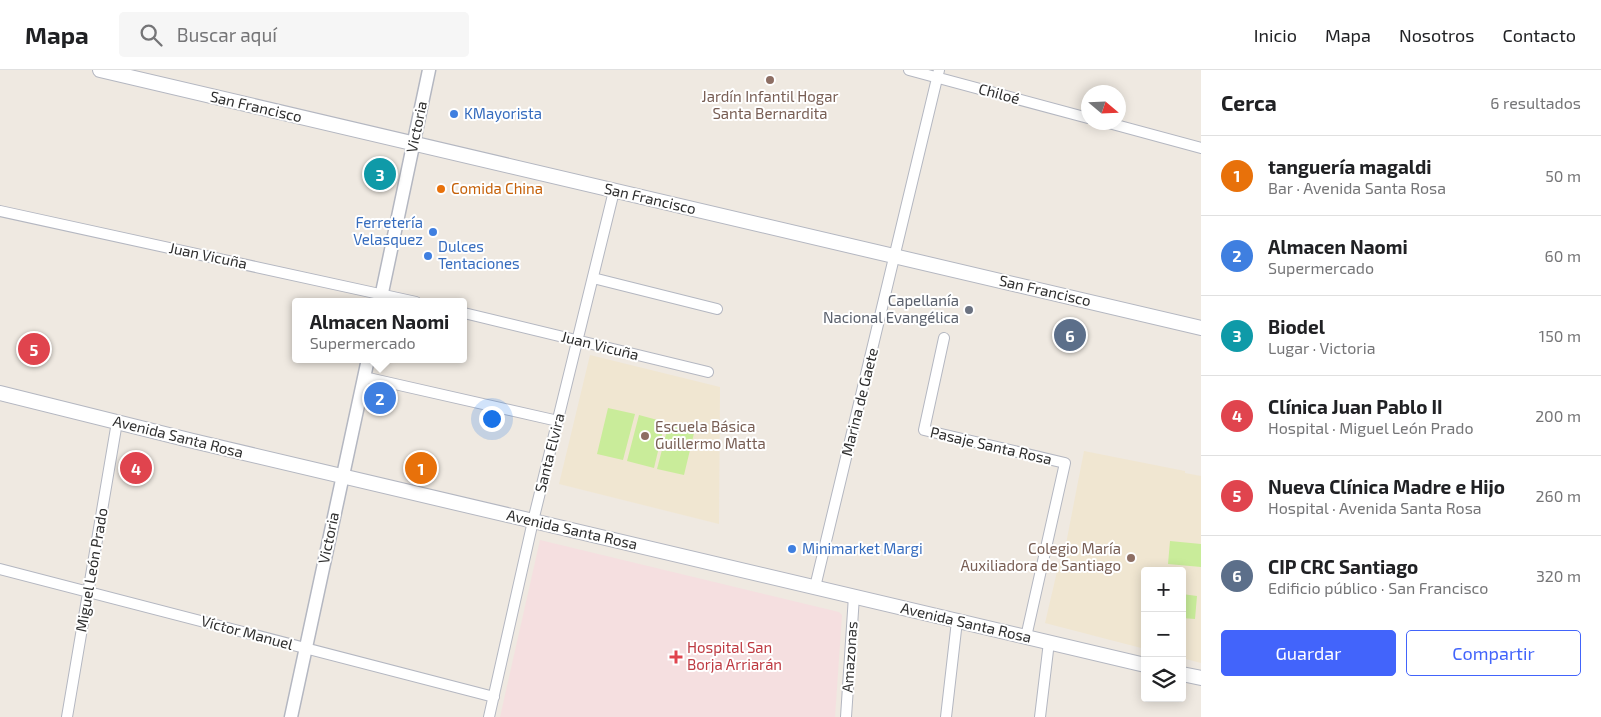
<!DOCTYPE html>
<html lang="es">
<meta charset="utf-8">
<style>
body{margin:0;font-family:"Exo 2",sans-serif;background:#f6f6f6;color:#202124}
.controls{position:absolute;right:15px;bottom:15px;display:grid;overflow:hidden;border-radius:5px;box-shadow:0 2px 12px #0003}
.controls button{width:45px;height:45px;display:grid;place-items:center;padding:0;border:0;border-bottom:1px solid #e0e0e0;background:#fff;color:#202124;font:25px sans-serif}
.compass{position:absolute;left:1081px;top:15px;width:45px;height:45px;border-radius:50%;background:#fff;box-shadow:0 2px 12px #0003;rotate:109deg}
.you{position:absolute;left:491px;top:348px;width:18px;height:18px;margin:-12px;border:4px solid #fff;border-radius:50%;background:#1a73e8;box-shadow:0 0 0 8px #1a73e833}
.badge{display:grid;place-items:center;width:32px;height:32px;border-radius:50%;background:#4264fb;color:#fff;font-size:16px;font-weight:700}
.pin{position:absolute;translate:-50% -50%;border:2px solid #fff;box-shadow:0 1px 5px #0006}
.popup{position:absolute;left:292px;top:228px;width:175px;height:65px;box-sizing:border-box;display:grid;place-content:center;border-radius:5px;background:#fff;filter:drop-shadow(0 1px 4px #0005);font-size:16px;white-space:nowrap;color:#757577}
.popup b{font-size:19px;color:#202124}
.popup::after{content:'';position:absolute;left:50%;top:100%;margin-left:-10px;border:10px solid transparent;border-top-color:#fff}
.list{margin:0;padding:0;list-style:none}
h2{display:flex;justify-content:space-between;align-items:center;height:65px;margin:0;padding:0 20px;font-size:21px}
h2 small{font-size:16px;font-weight:400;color:#757577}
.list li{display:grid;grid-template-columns:32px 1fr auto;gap:15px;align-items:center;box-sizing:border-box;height:80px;padding:0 20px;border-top:1px solid #e0e0e0}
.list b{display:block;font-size:19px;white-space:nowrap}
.list p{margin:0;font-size:16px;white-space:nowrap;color:#757577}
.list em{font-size:16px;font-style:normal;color:#757577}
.actions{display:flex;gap:10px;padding:15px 20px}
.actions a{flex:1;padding:11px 0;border:1px solid #4264fb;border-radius:5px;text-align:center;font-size:18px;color:#4264fb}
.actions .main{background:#4264fb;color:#fff}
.icon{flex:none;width:28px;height:28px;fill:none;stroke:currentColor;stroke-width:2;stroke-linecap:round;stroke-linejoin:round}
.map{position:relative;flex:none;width:1201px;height:647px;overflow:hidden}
header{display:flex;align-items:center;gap:30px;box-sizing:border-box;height:70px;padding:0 25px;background:#fff;border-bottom:1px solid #e0e0e0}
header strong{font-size:24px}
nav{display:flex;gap:28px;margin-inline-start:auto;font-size:18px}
.search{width:350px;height:45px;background:#f6f6f6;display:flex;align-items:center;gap:12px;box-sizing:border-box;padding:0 18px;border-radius:5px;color:#757577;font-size:19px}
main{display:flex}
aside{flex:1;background:#fff}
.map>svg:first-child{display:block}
.education{fill:#f0e6d1}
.medical{fill:#f5dfe0}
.pitch{fill:#c9ec9a}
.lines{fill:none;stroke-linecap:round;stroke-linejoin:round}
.minor-casing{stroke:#b4b7c1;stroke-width:12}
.tertiary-casing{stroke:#b4b7c1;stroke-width:15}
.secondary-casing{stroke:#b4b7c1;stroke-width:16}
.minor{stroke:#fff;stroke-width:10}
.tertiary{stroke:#fff;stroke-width:12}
.secondary{stroke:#fff;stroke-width:14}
.education-dot{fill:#8d6e63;stroke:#fff;stroke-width:2}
.shop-dot{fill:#3f7fe0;stroke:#fff;stroke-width:2}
.food-dot{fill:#e8710a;stroke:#fff;stroke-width:2}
.worship-dot{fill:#6b7280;stroke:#fff;stroke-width:2}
.health-dot{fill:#e0444e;stroke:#fff;stroke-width:2}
.labels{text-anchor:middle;stroke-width:4;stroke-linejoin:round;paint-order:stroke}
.street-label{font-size:15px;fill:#2e2e2e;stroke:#fff}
.education-label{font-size:15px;fill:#785e54;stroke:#fff}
.shop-label{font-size:15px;fill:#366cbe;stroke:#fff;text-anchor:start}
.food-label{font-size:15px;fill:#c56008;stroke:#fff;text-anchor:start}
.worship-label{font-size:15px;fill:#5b616d;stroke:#fff;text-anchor:end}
.health-label{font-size:15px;fill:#be3a42;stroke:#fff;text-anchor:start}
</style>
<header>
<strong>Mapa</strong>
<div class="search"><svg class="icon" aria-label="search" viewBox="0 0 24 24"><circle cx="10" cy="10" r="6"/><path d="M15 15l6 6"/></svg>Buscar aquí</div>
<nav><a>Inicio</a><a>Mapa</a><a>Nosotros</a><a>Contacto</a></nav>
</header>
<main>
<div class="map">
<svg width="1201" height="647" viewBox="0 0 1201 647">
<rect width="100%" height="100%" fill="#efe9e1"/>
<path class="education" d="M590 285 720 317 719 454 559 414Z
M1084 381 1185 401V403L1201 406V593L1182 588V501H1145V579L1045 553 1059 493 1064 484Z"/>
<path class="medical" d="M540 470 839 542 842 545 835 647H500Z"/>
<path class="pitch" d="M608 338 635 344 623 390 597 384Z
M639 345 665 352 654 398 627 391Z
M669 353 695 359 684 405 657 399Z
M1170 471 1201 474V497L1168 494Z
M1182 524 1197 526 1195 549 1182 548Z"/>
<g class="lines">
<defs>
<path id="minor" d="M909 0 1088 48
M1105 52 1201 78
M0 141 416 232
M593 208 717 239
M464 243 708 302
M944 268 924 360 1065 393 1026 567
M364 307 558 351
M0 499 494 627
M815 517 939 0
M67 647 117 352
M489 647 533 451 614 121
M846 647 854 526
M946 647 957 551
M1040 647 1049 572"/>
<path id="tertiary" d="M380 232 429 0
M291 647 368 289"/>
<path id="secondary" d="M100 0 1201 258
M0 323 193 371 1145 595
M1182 604 1201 608"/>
</defs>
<use href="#minor" class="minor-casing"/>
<use href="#tertiary" class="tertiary-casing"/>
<use href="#secondary" class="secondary-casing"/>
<use href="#minor" class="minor"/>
<use href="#tertiary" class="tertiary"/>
<use href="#secondary" class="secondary"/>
</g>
<g class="education-dot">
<circle cx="770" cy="10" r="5"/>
<circle cx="645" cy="366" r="5"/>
<circle cx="1131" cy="488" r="5"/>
</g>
<g class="shop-dot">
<circle cx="454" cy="44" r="5"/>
<circle cx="433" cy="162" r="5"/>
<circle cx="428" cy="186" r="5"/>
<circle cx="792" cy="479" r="5"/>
</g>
<circle class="food-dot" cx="441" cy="119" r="5"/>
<circle class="worship-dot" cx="969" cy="240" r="5"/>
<path class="health-dot" d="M673.5 579.5h5v5h5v5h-5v5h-5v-5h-5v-5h5z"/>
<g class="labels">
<g class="street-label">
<text transform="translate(999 24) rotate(15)" y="5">Chiloé</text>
<text transform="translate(256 37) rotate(13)" y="5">San Francisco</text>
<text transform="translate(417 57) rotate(-78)" y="5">Victoria</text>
<text transform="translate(650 129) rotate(13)" y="5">San Francisco</text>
<text transform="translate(208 186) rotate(12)" y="5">Juan Vicuña</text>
<text transform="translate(1045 221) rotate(13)" y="5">San Francisco</text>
<text transform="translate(600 276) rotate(14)" y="5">Juan Vicuña</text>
<text transform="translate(860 332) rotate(-76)" y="5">Marina de Gaete</text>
<text transform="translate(178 367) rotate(14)" y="5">Avenida Santa Rosa</text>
<text transform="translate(991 376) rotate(13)" y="5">Pasaje Santa Rosa</text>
<text transform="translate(550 383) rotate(-76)" y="5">Santa Elvira</text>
<text transform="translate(572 460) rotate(13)" y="5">Avenida Santa Rosa</text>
<text transform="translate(329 468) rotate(-78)" y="5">Victoria</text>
<text transform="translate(92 500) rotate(-80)" y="5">Miguel León Prado</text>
<text transform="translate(966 553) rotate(13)" y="5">Avenida Santa Rosa</text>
<text transform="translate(247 563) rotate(15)" y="5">Víctor Manuel</text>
<text transform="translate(850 587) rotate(-86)" y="5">Amazonas</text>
</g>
<g class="education-label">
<text x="770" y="32">Jardín Infantil Hogar<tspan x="770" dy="17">Santa Bernardita</tspan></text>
<text x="655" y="362" text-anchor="start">Escuela Básica<tspan x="655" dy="17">Guillermo Matta</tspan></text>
<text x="1121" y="484" text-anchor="end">Colegio María<tspan x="1121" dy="17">Auxiliadora de Santiago</tspan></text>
</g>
<g class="shop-label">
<text x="464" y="49">KMayorista</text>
<text x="423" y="158" text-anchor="end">Ferretería<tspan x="423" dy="17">Velasquez</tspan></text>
<text x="438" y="182">Dulces<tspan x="438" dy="17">Tentaciones</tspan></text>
<text x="802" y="484">Minimarket Margi</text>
</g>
<g class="food-label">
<text x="451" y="124">Comida China</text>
</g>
<g class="worship-label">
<text x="959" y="236">Capellanía<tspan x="959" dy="17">Nacional Evangélica</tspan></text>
</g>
<g class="health-label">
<text x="687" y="583">Hospital San<tspan x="687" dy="17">Borja Arriarán</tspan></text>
</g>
</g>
</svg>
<div class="controls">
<button>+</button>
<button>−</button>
<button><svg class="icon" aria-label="layers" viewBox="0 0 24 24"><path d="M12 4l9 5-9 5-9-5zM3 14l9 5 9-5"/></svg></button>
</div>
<svg class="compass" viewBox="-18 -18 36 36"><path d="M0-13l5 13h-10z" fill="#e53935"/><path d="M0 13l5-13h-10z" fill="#757577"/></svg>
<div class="you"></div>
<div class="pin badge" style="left:421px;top:398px;background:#e8710a">1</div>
<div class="pin badge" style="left:380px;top:328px;background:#3f7fe0">2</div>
<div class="popup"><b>Almacen Naomi</b>Supermercado</div>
<div class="pin badge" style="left:380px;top:104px;background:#0f9aa8">3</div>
<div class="pin badge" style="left:136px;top:398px;background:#e0444e">4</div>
<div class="pin badge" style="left:34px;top:279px;background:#e0444e">5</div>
<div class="pin badge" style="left:1070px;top:265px;background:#5c6f8a">6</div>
</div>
<aside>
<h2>Cerca<small>6 resultados</small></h2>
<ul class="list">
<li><span class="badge" style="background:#e8710a">1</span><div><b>tanguería magaldi</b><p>Bar · Avenida Santa Rosa</p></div><em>50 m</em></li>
<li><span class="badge" style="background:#3f7fe0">2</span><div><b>Almacen Naomi</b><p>Supermercado</p></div><em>60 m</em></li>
<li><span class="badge" style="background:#0f9aa8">3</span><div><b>Biodel</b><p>Lugar · Victoria</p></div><em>150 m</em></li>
<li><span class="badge" style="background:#e0444e">4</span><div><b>Clínica Juan Pablo II</b><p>Hospital · Miguel León Prado</p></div><em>200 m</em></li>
<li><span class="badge" style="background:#e0444e">5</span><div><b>Nueva Clínica Madre e Hijo</b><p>Hospital · Avenida Santa Rosa</p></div><em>260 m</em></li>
<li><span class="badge" style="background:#5c6f8a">6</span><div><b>CIP CRC Santiago</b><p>Edificio público · San Francisco</p></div><em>320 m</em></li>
</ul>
<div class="actions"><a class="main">Guardar</a><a>Compartir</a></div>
</aside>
</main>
